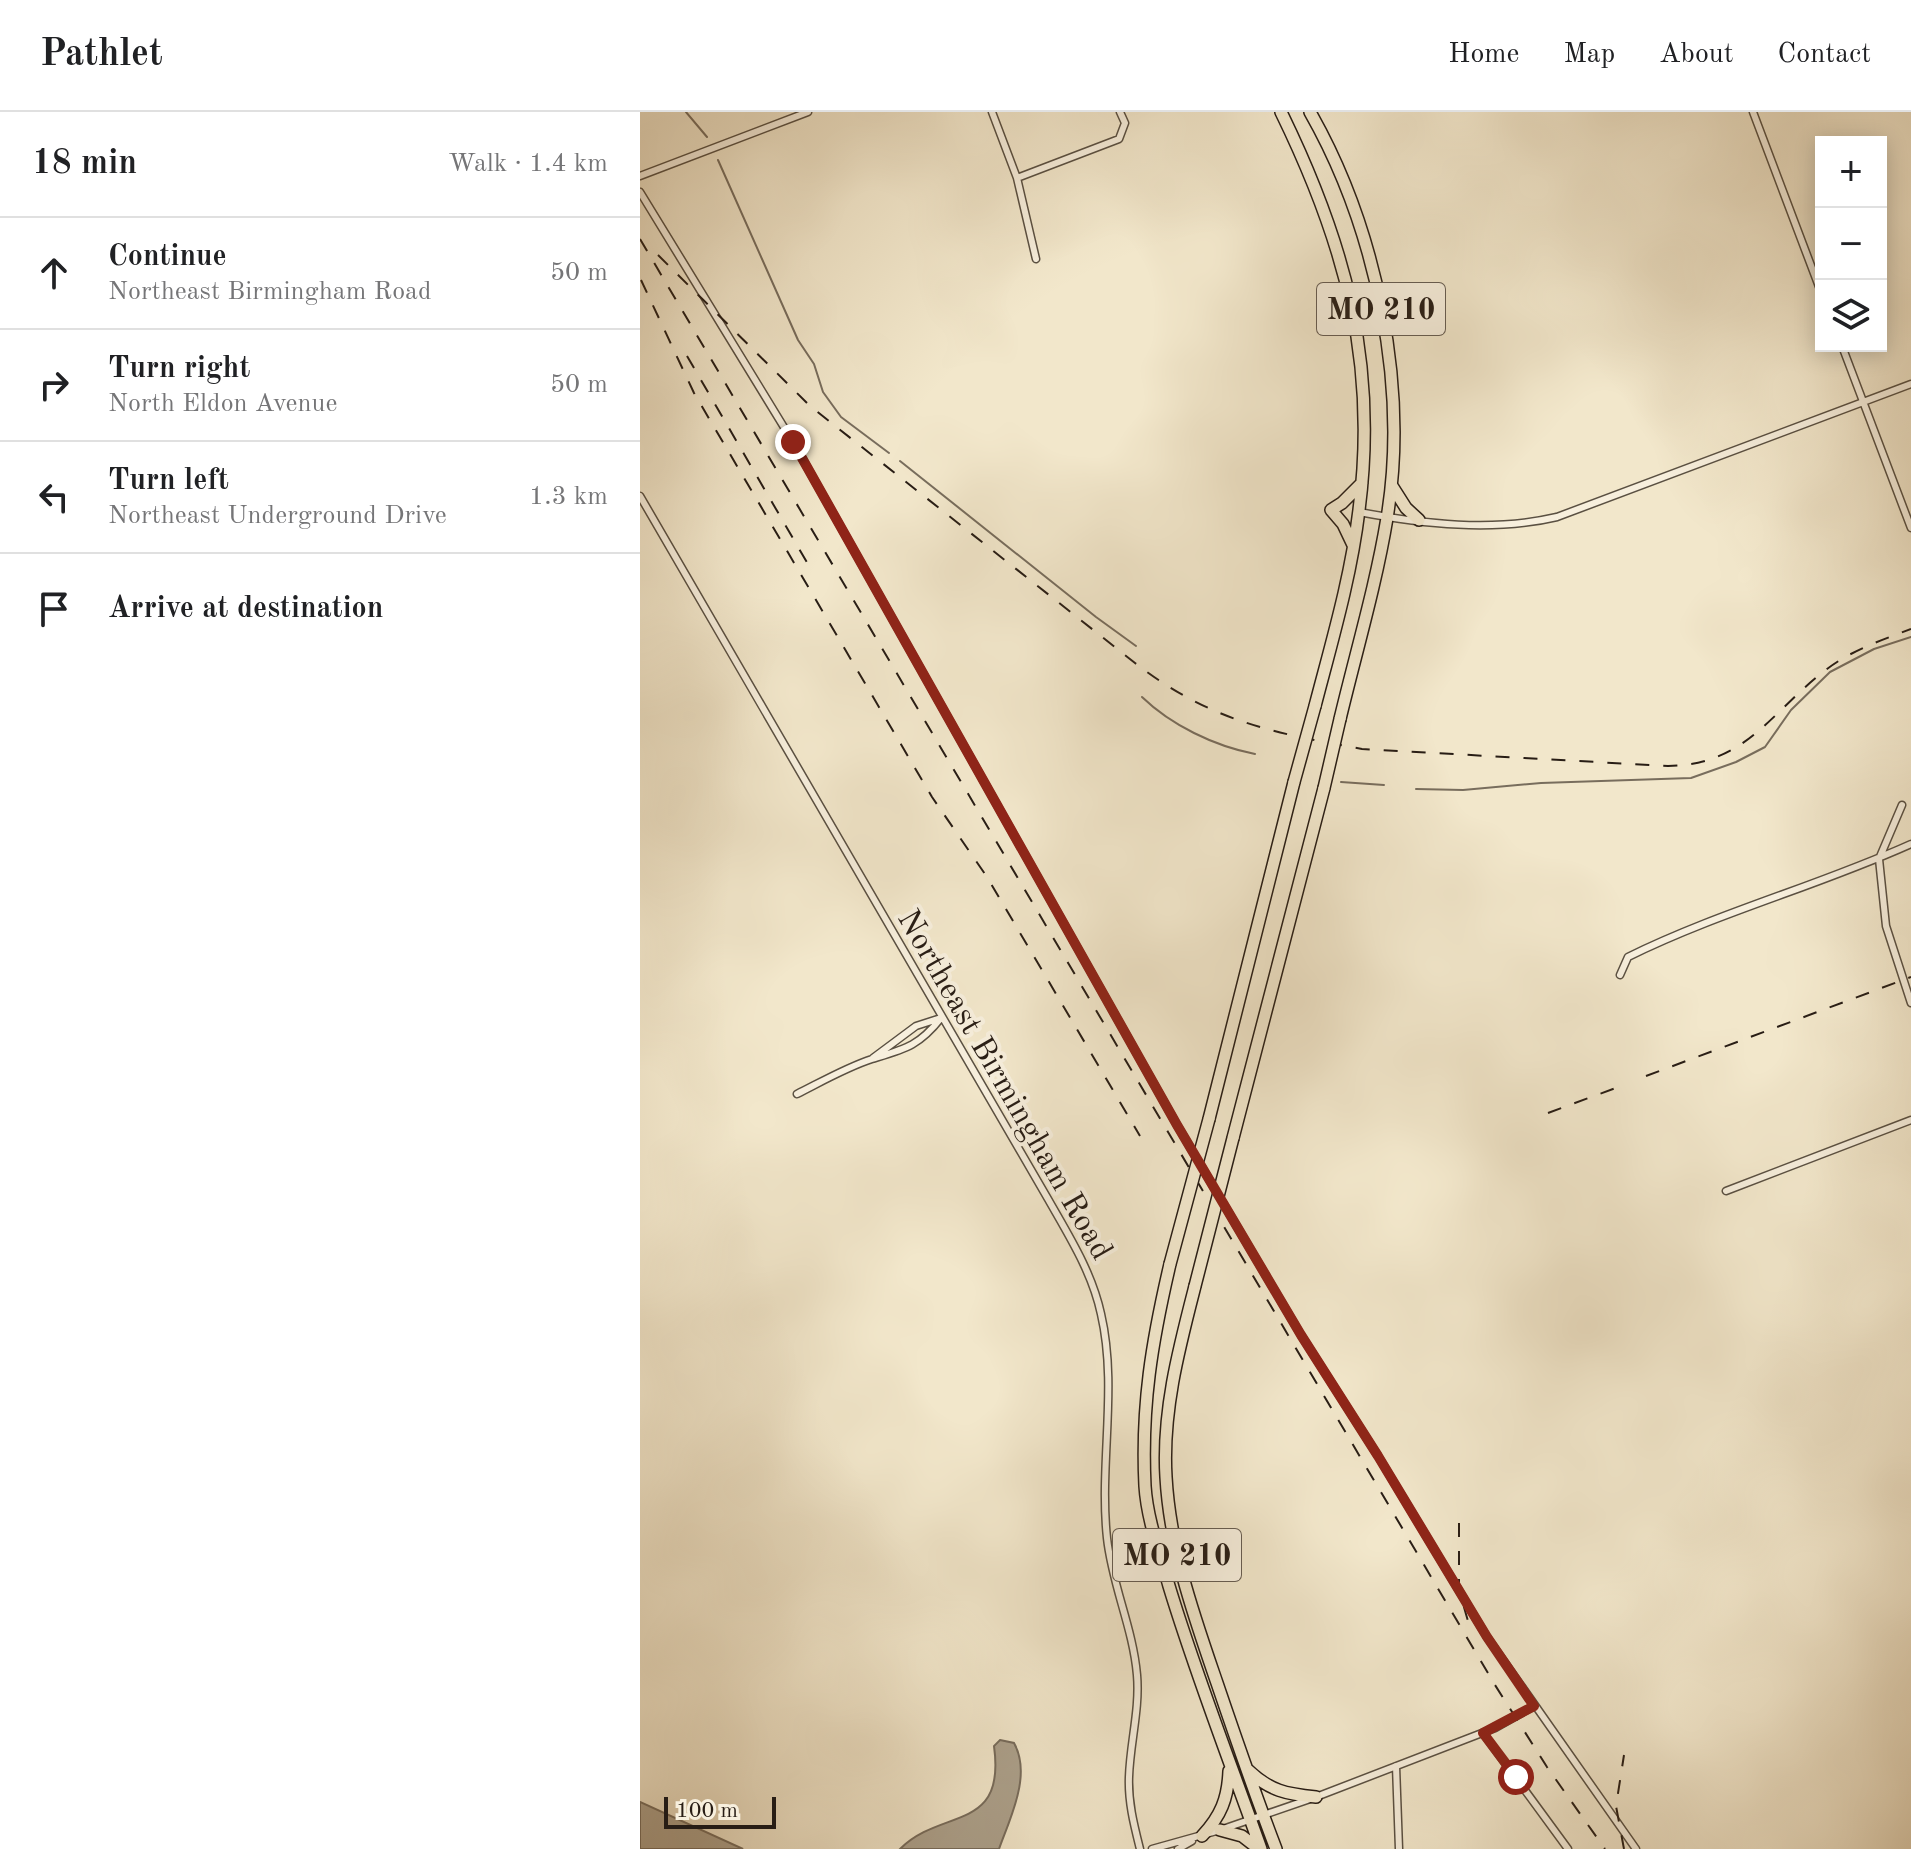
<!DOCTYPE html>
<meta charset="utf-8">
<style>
body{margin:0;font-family:"Old Standard TT",serif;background:#f2f2f2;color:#202124}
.controls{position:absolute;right:24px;top:24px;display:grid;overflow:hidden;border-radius:0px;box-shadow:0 4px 20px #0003}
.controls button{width:72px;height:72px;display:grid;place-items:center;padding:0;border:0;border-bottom:2px solid #e0e0e0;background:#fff;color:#202124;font:40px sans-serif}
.scale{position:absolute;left:24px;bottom:20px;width:112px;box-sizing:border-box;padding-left:8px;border:4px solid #281d15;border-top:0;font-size:22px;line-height:28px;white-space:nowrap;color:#281d15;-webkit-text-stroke:6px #f7efdd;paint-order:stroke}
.stop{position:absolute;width:24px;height:24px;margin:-18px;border:6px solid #8f2418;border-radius:50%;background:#fff}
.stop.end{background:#8f2418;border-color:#fff;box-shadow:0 2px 8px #0008}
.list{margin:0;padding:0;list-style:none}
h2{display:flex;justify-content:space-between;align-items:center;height:104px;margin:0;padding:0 32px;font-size:34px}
h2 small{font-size:26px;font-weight:400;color:#757577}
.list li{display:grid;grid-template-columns:52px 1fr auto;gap:24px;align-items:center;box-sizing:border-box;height:112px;padding:0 32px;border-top:2px solid #e0e0e0}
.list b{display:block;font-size:30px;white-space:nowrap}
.list p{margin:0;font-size:26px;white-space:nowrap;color:#757577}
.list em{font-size:26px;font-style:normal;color:#757577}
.icon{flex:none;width:44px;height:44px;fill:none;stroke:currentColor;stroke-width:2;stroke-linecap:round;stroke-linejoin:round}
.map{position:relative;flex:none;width:1271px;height:1737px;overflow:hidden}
header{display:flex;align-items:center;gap:48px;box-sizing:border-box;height:112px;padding:0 40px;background:#fff;border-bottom:2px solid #e0e0e0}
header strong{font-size:38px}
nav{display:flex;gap:44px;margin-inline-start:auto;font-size:28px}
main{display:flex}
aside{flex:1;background:#fff}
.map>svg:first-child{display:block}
.water{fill:#ada28d;stroke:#786d5d;stroke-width:2}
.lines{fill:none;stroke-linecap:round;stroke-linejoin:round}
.stream{stroke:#786d5d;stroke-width:2}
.minor-casing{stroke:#5a5042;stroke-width:9}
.trunk-casing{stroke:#281d15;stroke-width:14}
.minor{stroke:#f7efdd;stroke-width:6}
.trunk{stroke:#f2e7cb;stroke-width:11}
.rail{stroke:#281d15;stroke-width:2;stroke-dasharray:14 14;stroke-linecap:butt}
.trunk-bridge-casing{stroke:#281d15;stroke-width:14;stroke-linecap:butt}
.trunk-bridge{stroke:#f2e7cb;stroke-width:11}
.route{stroke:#8f2418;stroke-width:10}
.labels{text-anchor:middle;stroke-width:8;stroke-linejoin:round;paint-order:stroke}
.shield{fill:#f7efdd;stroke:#665c51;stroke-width:2}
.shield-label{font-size:30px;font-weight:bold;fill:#281d15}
.street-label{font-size:32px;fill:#281d15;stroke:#f7efdd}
</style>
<header>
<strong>Pathlet</strong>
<nav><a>Home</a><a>Map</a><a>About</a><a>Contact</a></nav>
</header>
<main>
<aside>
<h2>18 min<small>Walk · 1.4 km</small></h2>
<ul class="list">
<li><svg class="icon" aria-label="ahead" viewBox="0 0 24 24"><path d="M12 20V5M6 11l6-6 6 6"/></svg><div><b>Continue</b><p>Northeast Birmingham Road</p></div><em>50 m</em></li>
<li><svg class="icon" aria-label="right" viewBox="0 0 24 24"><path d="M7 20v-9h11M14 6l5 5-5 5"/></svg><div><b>Turn right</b><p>North Eldon Avenue</p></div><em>50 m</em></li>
<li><svg class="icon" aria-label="left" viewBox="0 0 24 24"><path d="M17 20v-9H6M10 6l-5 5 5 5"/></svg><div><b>Turn left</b><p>Northeast Underground Drive</p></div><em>1.3 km</em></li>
<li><svg class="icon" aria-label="arrive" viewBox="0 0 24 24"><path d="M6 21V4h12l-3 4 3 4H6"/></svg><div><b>Arrive at destination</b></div></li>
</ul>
</aside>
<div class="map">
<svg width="1271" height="1737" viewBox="0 0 1271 1737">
<rect width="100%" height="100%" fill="#f2e7cb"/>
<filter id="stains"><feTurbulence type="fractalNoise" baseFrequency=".0025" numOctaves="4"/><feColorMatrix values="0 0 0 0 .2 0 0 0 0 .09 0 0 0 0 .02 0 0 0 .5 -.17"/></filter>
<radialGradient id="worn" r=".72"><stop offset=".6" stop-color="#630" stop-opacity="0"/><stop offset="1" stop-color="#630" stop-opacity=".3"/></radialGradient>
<path class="water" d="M360 1628 374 1631C392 1663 370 1706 359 1737H260C302 1695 366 1721 354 1634Z
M0 1690 103 1737H0Z"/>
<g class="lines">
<path class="stream" d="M46 0 67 25
M78 48 158 228 174 252 183 280 201 305 249 341
M260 349 456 505 496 534
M502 585C531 613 574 634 615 642
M701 670 744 673
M776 677 823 678 901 671 1051 666 1096 650 1125 635 1151 598 1190 560 1234 537 1271 525"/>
<defs>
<path id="minor" d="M352 0 377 66 396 147
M1113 0 1181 180
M0 64 168 0
M377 66 479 27 485 11 480 0
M0 80 153 330 537 1013 661 1223 738 1344 847 1525 996 1737
M1202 234 1271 416
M0 384 408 1087C429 1124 452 1160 461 1202 478 1275 459 1352 467 1426 472 1473 493 1516 497 1563 500 1597 490 1631 489 1665 488 1690 494 1713 500 1737
M719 400C783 412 853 420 917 405L1271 272
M1262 693 1239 747 1246 814 1271 891
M980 863 988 845C1079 800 1178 774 1271 732
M233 946 276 914 301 906
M157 982C181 970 207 955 232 947 265 937 279 934 301 906
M1086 1079 1271 1008
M843 1621 928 1737
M756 1654 759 1737
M512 1737 580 1718 676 1685 855 1616 894 1594
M538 1737 552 1729"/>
<path id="trunk" d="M641 0C705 131 738 251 719 398 711 465 692 529 675 594
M670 0C736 116 769 274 747 406 736 473 716 540 700 607
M752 374 766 396 779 408
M713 433 703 412 691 398 702 391 722 371
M569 1007 654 670
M593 1026 684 676
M530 1152C512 1229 501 1294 505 1374 507 1407 520 1442 529 1474 556 1563 590 1650 621 1737
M555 1174C539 1236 522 1300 526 1365 530 1437 554 1504 577 1571 596 1627 615 1682 636 1737
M608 1658C630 1679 646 1682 676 1685
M580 1718 602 1724 619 1737
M562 1724C581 1704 588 1686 589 1659"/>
</defs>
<use href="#minor" class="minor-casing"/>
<use href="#trunk" class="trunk-casing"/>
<use href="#minor" class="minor"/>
<use href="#trunk" class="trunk"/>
<path class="rail" d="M0 127 855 1573 907 1655 965 1737
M18 143 170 294 495 551C570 609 633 621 722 637L1028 654C1107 653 1131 599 1187 557 1212 538 1242 528 1271 517
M1 168 54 281 292 685 347 765 500 1024
M47 244 172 459
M1006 964 1271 865
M908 1001 981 974
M819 1411V1478L830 1516
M984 1737 976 1694 984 1643"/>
<defs>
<path id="trunk-bridge" d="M654 670 675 594
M684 676 700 607
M530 1152 569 1007
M555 1174 593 1026"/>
</defs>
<use href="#trunk-bridge" class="trunk-bridge-casing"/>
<use href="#trunk-bridge" class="trunk-bridge"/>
</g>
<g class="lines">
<path class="route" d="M153 330 537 1013 661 1223 738 1344 847 1525 894 1594 843 1621 876 1665"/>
</g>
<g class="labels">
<g class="shield">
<rect x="677" y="171" width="128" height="52" rx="6"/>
<rect x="473" y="1417" width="128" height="52" rx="6"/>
</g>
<g class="shield-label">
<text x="741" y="207">MO 210</text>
<text x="537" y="1453">MO 210</text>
</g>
<g class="street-label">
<text transform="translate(366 972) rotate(60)" y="11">Northeast Birmingham Road</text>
</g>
</g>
<rect width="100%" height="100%" filter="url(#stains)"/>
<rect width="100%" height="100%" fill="url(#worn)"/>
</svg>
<div class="controls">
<button>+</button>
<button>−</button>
<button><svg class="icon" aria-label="layers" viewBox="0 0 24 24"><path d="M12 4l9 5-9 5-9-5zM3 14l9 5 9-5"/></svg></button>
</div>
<div class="scale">100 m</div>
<div class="stop" style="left:876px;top:1665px"></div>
<div class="stop end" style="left:153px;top:330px"></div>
</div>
</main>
